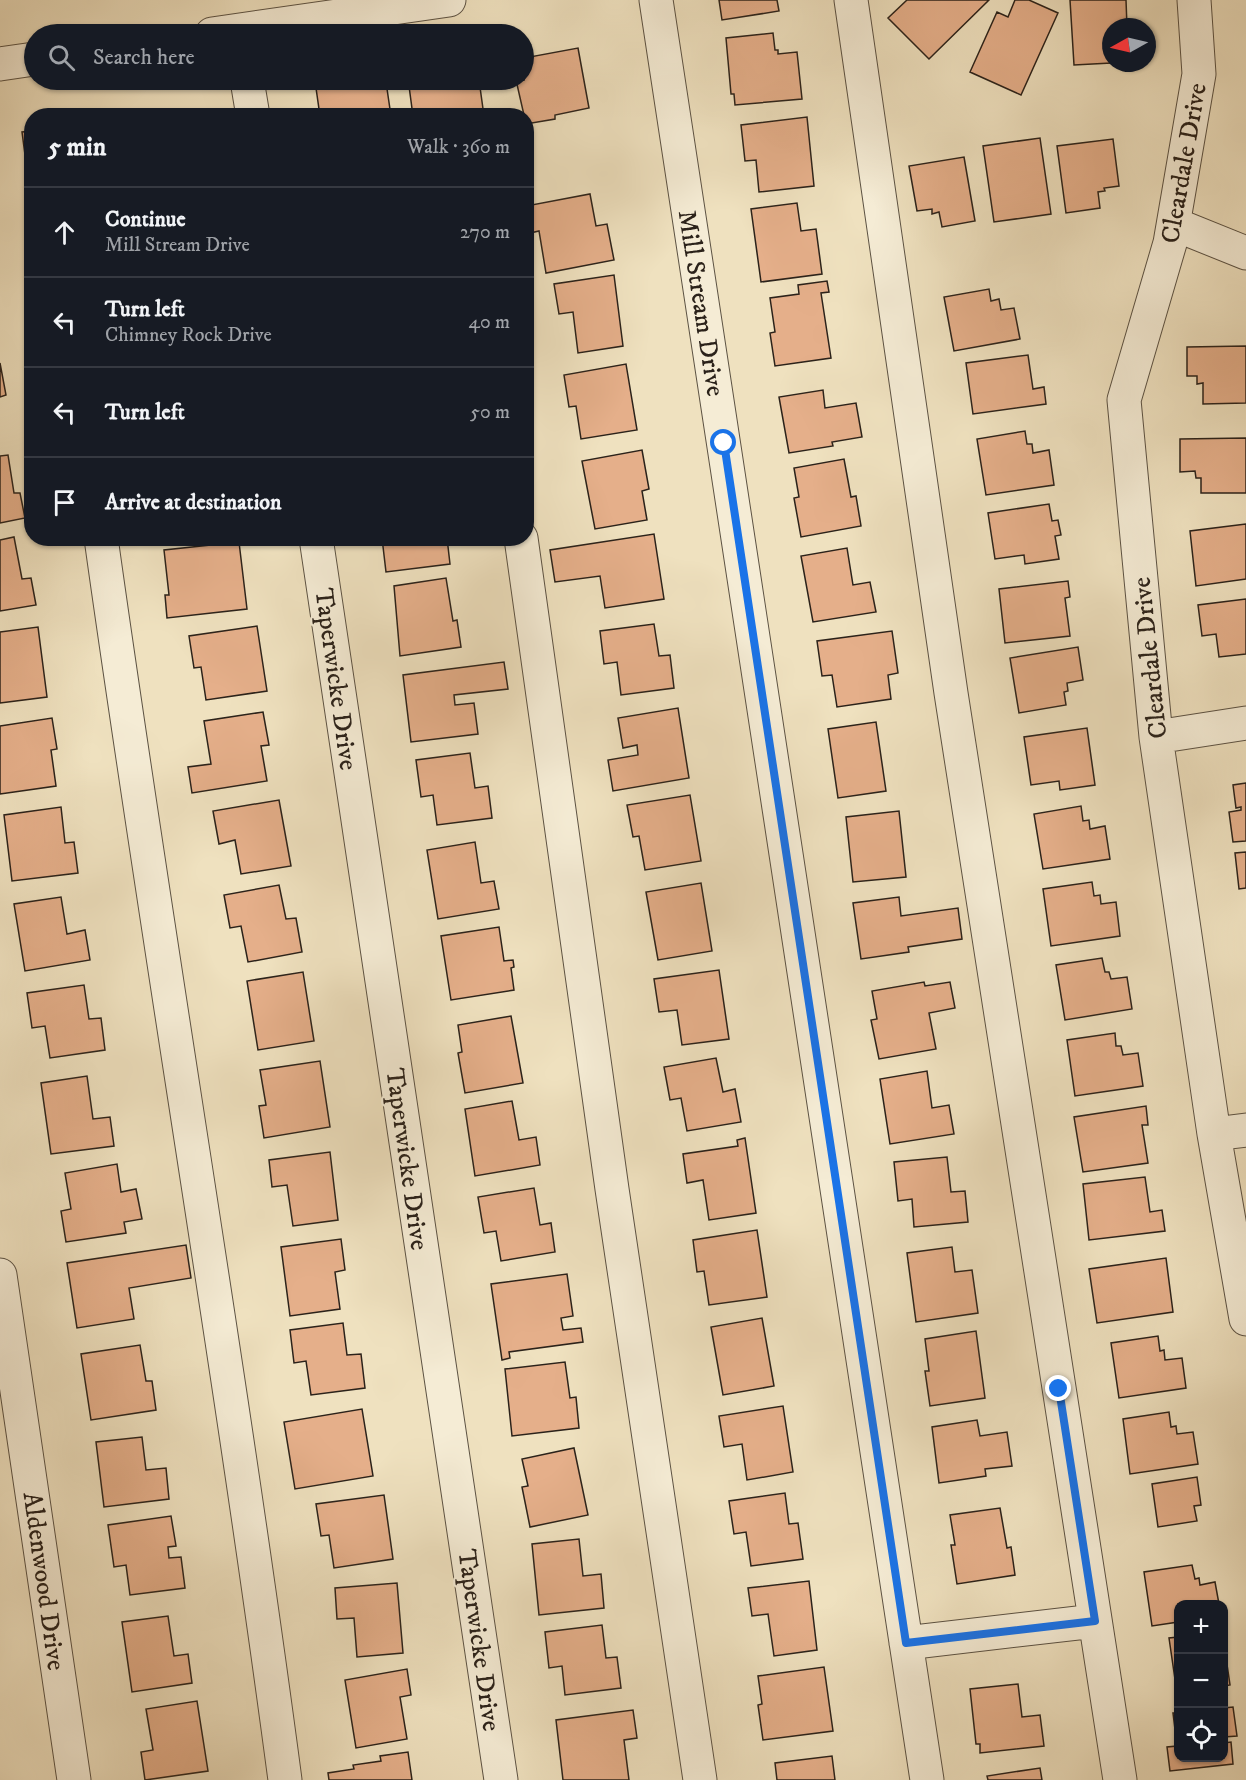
<!DOCTYPE html>
<meta charset="utf-8">
<style>
body{margin:0;font-family:"IM FELL DW Pica",serif;background:#242831;color:#f1f3f6}
.controls{position:absolute;right:18px;bottom:18px;display:grid;overflow:hidden;border-radius:12px;box-shadow:0 2px 4px #0004}
.controls button{width:54px;height:54px;display:grid;place-items:center;padding:0;border:0;border-bottom:2px solid #363941;background:#171b24;color:#f1f3f6;font:30px sans-serif}
.compass{position:absolute;left:1102px;top:18px;width:54px;height:54px;border-radius:50%;background:#171b24;box-shadow:0 2px 4px #0004;rotate:262deg}
.stop{position:absolute;width:18px;height:18px;margin:-14px;border:4px solid #1a73e8;border-radius:50%;background:#fff}
.stop.end{background:#1a73e8;border-color:#fff;box-shadow:0 2px 6px #0008}
.list{margin:0;padding:0;list-style:none}
h2{display:flex;justify-content:space-between;align-items:center;height:78px;margin:0;padding:0 24px;font-size:26px}
h2 small{font-size:20px;font-weight:400;color:#9ea1a6}
.list li{display:grid;grid-template-columns:39px 1fr auto;gap:18px;align-items:center;box-sizing:border-box;height:90px;padding:0 24px;border-top:2px solid #363941}
.list b{display:block;font-size:22px;white-space:nowrap}
.list p{margin:0;font-size:20px;white-space:nowrap;color:#9ea1a6}
.list em{font-size:20px;font-style:normal;color:#9ea1a6}
.icon{flex:none;width:33px;height:33px;fill:none;stroke:currentColor;stroke-width:2;stroke-linecap:round;stroke-linejoin:round}
.map{position:relative;flex:none;width:1246px;height:1780px;overflow:hidden}
.search{position:absolute;background:#171b24;box-shadow:0 2px 4px #0004;left:24px;top:24px;width:510px;height:66px;display:flex;align-items:center;gap:15px;box-sizing:border-box;padding:0 21px;border-radius:33px;color:#9ea1a6;font-size:22px}
.panel{position:absolute;background:#171b24;box-shadow:0 2px 4px #0004;left:24px;top:108px;width:510px;height:438px;border-radius:24px}
.map>svg:first-child{display:block}
.building{fill:#e5af8a;stroke:#2b221a;stroke-width:1.5}
.lines{fill:none;stroke-linecap:round;stroke-linejoin:round}
.minor-casing{stroke:#5c5243;stroke-width:35}
.minor{stroke:#f5ecd5;stroke-width:33}
.route{stroke:#1a73e8;stroke-width:8}
.labels{text-anchor:middle;stroke-width:4.5;stroke-linejoin:round;paint-order:stroke}
.street-label{font-size:26px;fill:#2b221a;stroke:#f5ecd5}
</style>
<div class="map">
<svg width="1246" height="1780" viewBox="0 0 1246 1780">
<rect width="100%" height="100%" fill="#efe1bf"/>
<filter id="stains"><feTurbulence type="fractalNoise" baseFrequency=".00333" numOctaves="4"/><feColorMatrix values="0 0 0 0 .2 0 0 0 0 .09 0 0 0 0 .02 0 0 0 .5 -.17"/></filter>
<radialGradient id="worn" r=".72"><stop offset=".6" stop-color="#630" stop-opacity="0"/><stop offset="1" stop-color="#630" stop-opacity=".3"/></radialGradient>
<path class="building" d="M719 0H777L779 11 722 20Z
M907 0H989L929 59 888 18Z
M1015 0H1029L1058 13 1021 95 970 72 997 12 1008 17Z
M1070 0H1126L1127 27H1111V63L1074 65Z
M773 33 775 50H778V54L797 52 802 99 735 105 734 94H731L726 38Z
M578 48 589 108 555 115V119L526 124 516 80H524V58Z
M441 80H479L484 116H413L409 86 442 82Z
M357 82 358 86 386 82 391 116H320L316 88Z
M807 117 814 186 759 192 756 160 745 161 741 125Z
M32 131V193H30L22 132Z
M1040 138 1051 214 994 222 983 146Z
M1113 139 1119 186 1104 188 1105 191 1098 192 1100 208 1066 213 1057 146Z
M964 157 975 221 942 227 939 212 932 214V209L917 211 909 166Z
M590 194 596 226 607 224 614 260 546 273 539 231 526 234V206Z
M797 203 801 231 816 229 822 274 761 282 751 209Z
M614 275 623 346 578 353 573 312 559 314 554 284Z
M827 281 829 292 821 293 831 358 775 366 770 333 775 332 770 298 799 294 798 285Z
M989 289 991 301 999 299 1001 310 1014 308 1020 339 954 351 944 297Z
M1246 346V403L1203 404V383L1197 384V376H1187V347Z
M1028 355 1033 389 1044 387 1046 404 973 414 966 363Z
M0 363 6 395 0 397Z
M626 364 637 430 581 439 576 406 569 407 564 375Z
M823 390 825 408 856 403 862 437 832 442 833 446 789 453 779 397Z
M1025 431 1027 444H1032L1033 453 1049 450 1054 485 986 495 977 439Z
M1246 438V493H1201V478H1196L1195 471 1180 472V439Z
M642 450 649 489 642 491 647 520 595 529 582 461Z
M8 455 14 493H20L25 518 0 523V456Z
M844 459 851 497 856 496 861 526 801 537 794 498 799 497 794 468Z
M1049 504 1052 521 1058 520 1061 535 1055 536 1059 559 1025 564 1024 555 995 559 988 513Z
M1246 524V579L1196 586 1190 531Z
M654 534 664 599 605 608 600 576 555 582 550 550Z
M14 537 22 579 31 578 36 605 0 611V540Z
M382 538H447L450 564 386 572Z
M239 542 247 609 167 618 165 595H169L164 550Z
M847 548 853 585 870 582 876 612 813 622 801 556Z
M446 578 453 621 457 620 461 647 400 656 394 586Z
M1068 581 1070 597 1065 598 1070 636 1005 643 999 589Z
M1246 599V654L1219 657 1216 634 1202 636 1198 605Z
M654 624 659 656 670 655 674 688 621 695 617 662 604 664 600 631Z
M257 626 267 691 206 700 201 667 194 668 189 636Z
M38 627 47 697 0 703V632Z
M892 631 898 673 888 675 891 699 837 707 832 675 822 676 817 641Z
M1078 647 1083 680 1067 683 1068 691 1064 692 1066 705 1019 713 1010 658Z
M504 662 508 689 454 695 455 705 474 703 478 734 411 742 403 675Z
M678 708 689 778 613 791 608 760 638 755 637 745 623 748 618 718Z
M263 712 269 745 261 746 267 781 192 793 188 767 211 764 204 721Z
M52 718 57 749 51 750 56 786 0 794V726Z
M876 722 886 791 838 798 828 729Z
M1087 728 1095 785 1060 790 1059 781 1031 785 1024 737Z
M470 753 475 788 488 786 492 818 437 825 433 795 421 797 416 760Z
M1246 783V841L1233 842 1229 812 1241 810V807L1236 808 1233 785Z
M690 795 701 861 645 870 639 836 633 837 627 805Z
M279 800 291 866 241 874 235 840 219 844 213 811Z
M1081 806 1083 821 1089 820 1090 829 1105 826 1110 859 1043 869 1034 814Z
M61 807 65 843 74 842 78 873 12 881 4 815Z
M899 811 906 877 853 882 846 817Z
M475 842 481 883 494 881 499 909 438 919 427 850Z
M1246 852V888L1239 889 1235 853Z
M1092 882 1094 896 1100 895 1101 904 1116 902 1120 936 1051 946 1043 889Z
M701 883 712 951 658 960 646 892Z
M279 885 286 919 296 918 302 952 248 962 241 926 230 928 224 895Z
M61 897 67 934 85 930 90 960 25 971 14 904Z
M899 897 901 916 958 908 962 939 908 947 909 952 861 959 853 903Z
M499 927 504 961 513 960 514 967 511 968 514 990 451 1000 441 936Z
M1102 958 1105 972H1109L1111 979 1127 977 1132 1009 1065 1020 1056 965Z
M719 970 729 1039 682 1045 677 1010 659 1012 654 979Z
M303 972 314 1041 258 1050 247 981Z
M924 982 925 986 950 982 955 1008 929 1013 936 1049 879 1059 871 1020 877 1019 872 991Z
M84 985 89 1019 101 1018 105 1050 50 1058 45 1026 32 1028 27 993Z
M511 1016 523 1083 465 1093 458 1053 462 1052 458 1025Z
M1115 1033 1116 1046H1121L1123 1055 1138 1053 1143 1086 1075 1096 1067 1040Z
M716 1058 723 1092 735 1089 741 1122 687 1131 681 1098 670 1100 664 1067Z
M320 1061 330 1127 264 1138 259 1106 266 1105 260 1070Z
M927 1071 932 1108 949 1105 954 1134 890 1144 880 1079Z
M87 1076 93 1119 110 1117 114 1146 51 1154 41 1083Z
M512 1101 519 1140 536 1137 540 1165 475 1176 465 1109Z
M1146 1106 1148 1125H1142L1148 1163 1083 1172 1074 1117Z
M745 1138 756 1213 709 1220 703 1180 687 1183 683 1154 738 1146 737 1140Z
M330 1152 338 1220 293 1226 287 1185 272 1187 269 1160Z
M947 1157 951 1192 965 1191 968 1222 914 1227 912 1199 898 1201 894 1162Z
M117 1164 121 1192 136 1189 142 1219 124 1222 126 1233 66 1242 61 1211 71 1209 65 1173Z
M1145 1177 1150 1212 1162 1210 1165 1231 1089 1240 1083 1184Z
M534 1188 540 1225 551 1223 555 1252 501 1261 496 1231 484 1233 478 1197Z
M757 1230 767 1297 709 1305 704 1271 697 1272 693 1240Z
M341 1239 345 1270 335 1272 340 1309 290 1316 281 1247Z
M186 1245 191 1278 129 1288 134 1319 77 1328 67 1263Z
M952 1247 955 1272 972 1270 978 1313 916 1322 907 1253Z
M1166 1258 1173 1312 1097 1323 1089 1269Z
M567 1274 573 1316 561 1318 563 1330 581 1328 583 1342 509 1352 510 1358 502 1360 491 1284Z
M762 1318 774 1386 723 1395 711 1327Z
M343 1323 347 1355 361 1354 365 1388 311 1395 306 1361 294 1363 290 1330Z
M976 1331 985 1398 930 1406 925 1371H929L925 1339Z
M1158 1336 1160 1351 1164 1350 1165 1360 1182 1358 1186 1388 1119 1398 1111 1343Z
M140 1345 146 1381H152L156 1410 91 1420 81 1354Z
M565 1362 570 1398 576 1397 579 1428 512 1436 505 1369Z
M783 1406 793 1472 747 1480 742 1444 724 1447 719 1416Z
M362 1409 373 1476 295 1489 284 1422Z
M1169 1412 1171 1427 1176 1426 1177 1434 1193 1432 1198 1464 1130 1474 1123 1419Z
M977 1420 980 1436 1007 1432 1012 1466 985 1469 986 1476 939 1483 932 1427Z
M142 1437 146 1470 166 1468 169 1499 104 1507 96 1442Z
M574 1448 588 1515 530 1527 522 1487 528 1486 522 1459Z
M1197 1477 1201 1505 1194 1506 1197 1521 1158 1527 1152 1484Z
M785 1493 789 1524 798 1523 803 1559 751 1566 746 1532 734 1534 729 1501Z
M384 1495 393 1559 334 1568 329 1535 321 1536 316 1504Z
M1000 1508 1007 1548 1011 1547 1015 1575 957 1584 951 1545H955L950 1515Z
M171 1516 176 1546 168 1547 169 1558 181 1557 185 1588 130 1595 126 1565 114 1567 108 1525Z
M579 1539 583 1576 601 1574 604 1608 539 1615 532 1544Z
M1192 1565 1195 1579 1199 1578 1200 1585 1215 1582 1219 1604H1178V1622L1152 1626 1144 1572Z
M809 1581 817 1650 774 1656 768 1614 752 1616 748 1588Z
M397 1583 403 1653 357 1657 354 1618 337 1619 335 1588Z
M168 1616 174 1656 188 1654 192 1683 132 1692 122 1622Z
M602 1625 606 1658 617 1657 621 1688 565 1695 562 1666 549 1668 545 1632Z
M1178 1637V1693H1177L1169 1638Z
M1224 1644 1230 1685 1224 1686Z
M824 1667 833 1731 763 1740 758 1705 762 1704 758 1676Z
M407 1669 411 1695 400 1697 407 1739 356 1748 345 1680Z
M1018 1684 1022 1717 1040 1715 1044 1746 980 1753V1744H976L970 1689Z
M197 1701 208 1771 145 1780 141 1752 153 1750 146 1709Z
M1233 1707 1237 1736 1224 1737V1708Z
M633 1710 637 1738 624 1740 629 1780H563L556 1720Z
M1173 1713H1178V1758H1224V1743L1231 1742 1233 1764 1170 1771 1167 1747 1177 1746Z
M408 1752 412 1780H329L328 1773 354 1769 353 1765 381 1761 380 1756Z
M832 1756 835 1780H777L775 1763Z
M1040 1768 1042 1780H988L987 1776Z"/>
<g class="lines">
<defs>
<path id="minor" d="M656 0 927 1780
M851 0 951 693 1120 1780
M1194 0 1199 74 1170 243 1124 400 1156 737 1214 1134 1246 1319
M212 34 449 0
M0 64 34 59
M247 80 253 116
M1174 224 1246 253
M101 538C159 953 230 1365 285 1780
M316 538 501 1780
M521 538 612 1189 700 1780
M1156 737 1246 723
M1214 1134 1246 1130
M0 1275 74 1780
M906 1643 1095 1621"/>
</defs>
<use href="#minor" class="minor-casing"/>
<use href="#minor" class="minor"/>
</g>
<g class="lines">
<path class="route" d="M724 443 906 1643 1095 1621 1059 1389"/>
</g>
<g class="labels">
<g class="street-label">
<text transform="translate(1183 163) rotate(-80)" y="9">Cleardale Drive</text>
<text transform="translate(702 303) rotate(81)" y="9">Mill Stream Drive</text>
<text transform="translate(1149 658) rotate(-96)" y="9">Cleardale Drive</text>
<text transform="translate(337 679) rotate(82)" y="9">Taperwicke Drive</text>
<text transform="translate(408 1159) rotate(82)" y="9">Taperwicke Drive</text>
<text transform="translate(45 1581) rotate(82)" y="9">Aldenwood Drive</text>
<text transform="translate(480 1640) rotate(82)" y="9">Taperwicke Drive</text>
</g>
</g>
<rect width="100%" height="100%" filter="url(#stains)"/>
<rect width="100%" height="100%" fill="url(#worn)"/>
</svg>
<div class="controls">
<button>+</button>
<button>−</button>
<button><svg class="icon" aria-label="locate" viewBox="0 0 24 24"><circle cx="12" cy="12" r="6"/><path d="M12 2v4M12 18v4M2 12h4M18 12h4"/></svg></button>
</div>
<svg class="compass" viewBox="-18 -18 36 36"><path d="M0-13l5 13h-10z" fill="#e53935"/><path d="M0 13l5-13h-10z" fill="#9ea1a6"/></svg>
<div class="stop" style="left:724px;top:443px"></div>
<div class="stop end" style="left:1059px;top:1389px"></div>
<div class="search"><svg class="icon" aria-label="search" viewBox="0 0 24 24"><circle cx="10" cy="10" r="6"/><path d="M15 15l6 6"/></svg>Search here</div>
<section class="panel">
<h2>5 min<small>Walk · 360 m</small></h2>
<ul class="list">
<li><svg class="icon" aria-label="ahead" viewBox="0 0 24 24"><path d="M12 20V5M6 11l6-6 6 6"/></svg><div><b>Continue</b><p>Mill Stream Drive</p></div><em>270 m</em></li>
<li><svg class="icon" aria-label="left" viewBox="0 0 24 24"><path d="M17 20v-9H6M10 6l-5 5 5 5"/></svg><div><b>Turn left</b><p>Chimney Rock Drive</p></div><em>40 m</em></li>
<li><svg class="icon" aria-label="left" viewBox="0 0 24 24"><path d="M17 20v-9H6M10 6l-5 5 5 5"/></svg><div><b>Turn left</b></div><em>50 m</em></li>
<li><svg class="icon" aria-label="arrive" viewBox="0 0 24 24"><path d="M6 21V4h12l-3 4 3 4H6"/></svg><div><b>Arrive at destination</b></div></li>
</ul>
</section>
</div>
